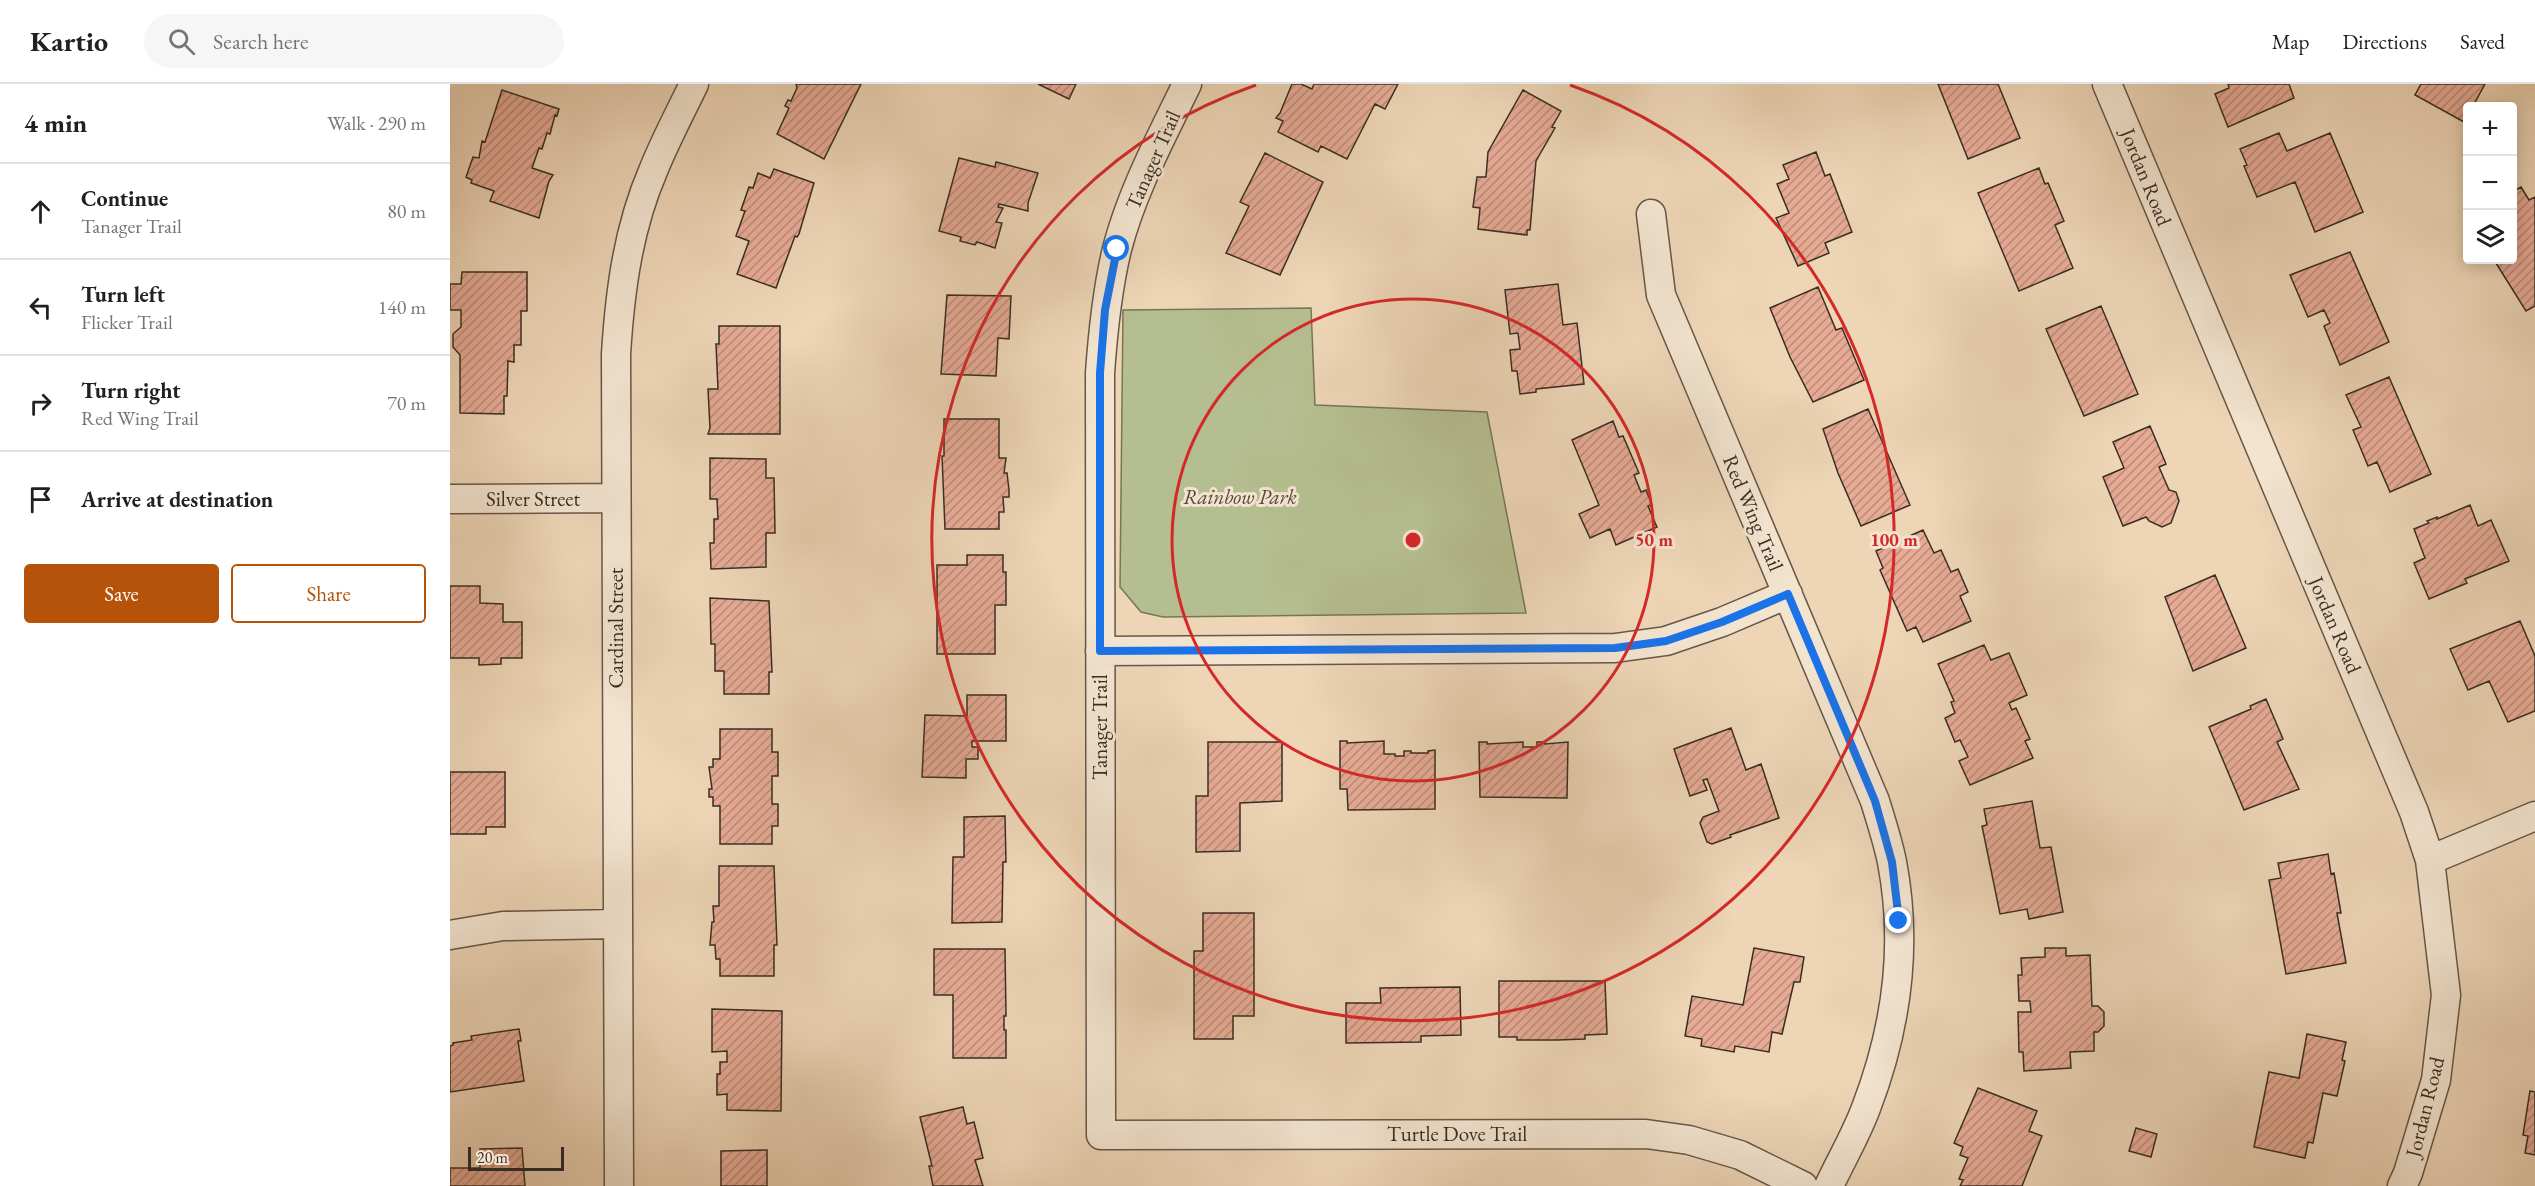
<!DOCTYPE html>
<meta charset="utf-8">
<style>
body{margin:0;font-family:"EB Garamond",serif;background:#f6f6f6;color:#202124}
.controls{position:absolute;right:18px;top:18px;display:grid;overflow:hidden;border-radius:6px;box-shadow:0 3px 15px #0003}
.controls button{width:54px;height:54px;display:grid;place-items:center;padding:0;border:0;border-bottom:2px solid #e0e0e0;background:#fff;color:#202124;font:30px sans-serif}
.scale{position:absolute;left:18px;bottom:15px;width:96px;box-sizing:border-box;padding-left:6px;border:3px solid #392d23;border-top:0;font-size:16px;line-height:21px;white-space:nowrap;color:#392d23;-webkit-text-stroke:4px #f3e4d0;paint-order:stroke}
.stop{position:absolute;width:18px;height:18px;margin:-14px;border:4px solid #1a73e8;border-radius:50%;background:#fff}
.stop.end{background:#1a73e8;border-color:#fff;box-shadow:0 2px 6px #0008}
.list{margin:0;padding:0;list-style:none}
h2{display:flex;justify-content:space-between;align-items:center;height:78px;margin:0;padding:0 24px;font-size:26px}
h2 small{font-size:20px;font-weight:400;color:#757577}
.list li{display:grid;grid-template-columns:39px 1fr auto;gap:18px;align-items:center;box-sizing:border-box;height:96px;padding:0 24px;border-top:2px solid #e0e0e0}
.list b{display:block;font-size:22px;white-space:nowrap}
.list p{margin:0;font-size:20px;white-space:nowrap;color:#757577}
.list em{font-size:20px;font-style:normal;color:#757577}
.actions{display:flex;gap:12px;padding:18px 24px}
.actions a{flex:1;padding:14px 0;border:2px solid #b45309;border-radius:6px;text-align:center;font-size:21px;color:#b45309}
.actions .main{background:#b45309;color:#fff}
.icon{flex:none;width:33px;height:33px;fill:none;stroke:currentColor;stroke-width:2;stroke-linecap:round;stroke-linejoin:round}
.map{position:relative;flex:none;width:2085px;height:1102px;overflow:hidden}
header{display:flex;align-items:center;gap:36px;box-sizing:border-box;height:84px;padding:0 30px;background:#fff;border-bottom:2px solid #e0e0e0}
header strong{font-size:28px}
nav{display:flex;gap:33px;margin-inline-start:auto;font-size:21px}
.search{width:420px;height:54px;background:#f6f6f6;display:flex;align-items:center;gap:15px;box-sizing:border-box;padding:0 21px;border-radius:33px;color:#757577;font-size:22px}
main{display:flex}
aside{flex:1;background:#fff}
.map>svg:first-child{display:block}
.park{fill:#b5be90;stroke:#77765a;stroke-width:1.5}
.building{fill:url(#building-hatch);stroke:#392d23;stroke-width:1.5}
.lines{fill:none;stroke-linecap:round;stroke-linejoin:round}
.street-casing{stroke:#665748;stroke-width:31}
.street{stroke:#f3e4d0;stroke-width:28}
.route{stroke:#1a73e8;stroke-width:8}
.ring{fill:none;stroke:#d62828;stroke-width:3}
.labels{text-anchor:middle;stroke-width:6;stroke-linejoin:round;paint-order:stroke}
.street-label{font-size:21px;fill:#392d23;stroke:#f3e4d0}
.park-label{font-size:21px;font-style:italic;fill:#524a39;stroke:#f3e4d0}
.centre{fill:#d62828;stroke:#f3e4d0;stroke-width:3}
.ring-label{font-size:18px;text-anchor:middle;font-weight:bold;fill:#d62828;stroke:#f3e4d0;stroke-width:6;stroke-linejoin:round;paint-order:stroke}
</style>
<header>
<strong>Kartio</strong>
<div class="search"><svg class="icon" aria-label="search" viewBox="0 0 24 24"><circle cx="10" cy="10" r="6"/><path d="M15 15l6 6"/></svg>Search here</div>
<nav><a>Map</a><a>Directions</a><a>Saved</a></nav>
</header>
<main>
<aside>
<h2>4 min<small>Walk · 290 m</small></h2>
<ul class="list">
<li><svg class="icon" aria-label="ahead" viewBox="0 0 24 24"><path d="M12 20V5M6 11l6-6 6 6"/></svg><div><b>Continue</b><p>Tanager Trail</p></div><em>80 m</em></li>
<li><svg class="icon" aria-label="left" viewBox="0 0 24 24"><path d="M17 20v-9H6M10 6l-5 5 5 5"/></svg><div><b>Turn left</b><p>Flicker Trail</p></div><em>140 m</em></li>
<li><svg class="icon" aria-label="right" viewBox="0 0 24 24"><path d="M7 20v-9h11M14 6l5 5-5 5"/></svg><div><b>Turn right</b><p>Red Wing Trail</p></div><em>70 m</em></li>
<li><svg class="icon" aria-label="arrive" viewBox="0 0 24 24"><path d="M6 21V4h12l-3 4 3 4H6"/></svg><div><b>Arrive at destination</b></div></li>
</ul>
<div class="actions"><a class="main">Save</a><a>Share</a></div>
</aside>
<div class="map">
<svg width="2085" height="1102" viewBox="0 0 2085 1102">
<defs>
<pattern id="building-hatch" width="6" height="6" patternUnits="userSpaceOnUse" patternTransform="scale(1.5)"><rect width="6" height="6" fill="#e6aa95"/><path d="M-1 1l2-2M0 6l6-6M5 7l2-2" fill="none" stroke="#bb8b79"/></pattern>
</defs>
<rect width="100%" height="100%" fill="#edd5b6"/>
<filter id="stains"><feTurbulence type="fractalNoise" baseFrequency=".00333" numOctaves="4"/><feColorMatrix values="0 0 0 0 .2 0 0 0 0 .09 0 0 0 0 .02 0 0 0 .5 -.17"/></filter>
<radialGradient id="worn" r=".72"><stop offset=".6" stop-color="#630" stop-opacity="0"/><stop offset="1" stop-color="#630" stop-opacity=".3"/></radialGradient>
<path class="park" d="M861 224 865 321 1037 328 1076 529 713 533 691 528 670 503 673 226Z"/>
<path class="building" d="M346 0H411L374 75 327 50 339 24 335 22 338 16 341 17 347 4Z
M588 0H626L619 15Z
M842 0H851L862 5 864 0H948L935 25 925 20 897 75 871 62 868 68 828 48 833 37 826 34 830 29Z
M1488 0H1548L1570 54 1518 75Z
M1778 0H1839L1844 14 1778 43 1765 10 1779 4Z
M1971 0H2035L2023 22H2018V32L2014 38 1965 11Z
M52 6 109 25 107 32 105 31 100 50 97 49 92 65 89 64 82 84 103 91 99 97 89 134 40 117 44 107 21 99 22 96 16 93 23 73 29 74 32 57 35 58Z
M1073 6 1111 27 1102 43 1105 44 1086 77 1080 146H1077V151L1028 145 1030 124 1023 123 1027 93H1036L1038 68Z
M1829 49 1837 67 1880 49 1913 128 1865 148 1845 98 1807 113 1794 82 1797 81 1790 65Z
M1366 68 1375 92 1380 90 1402 148 1375 159 1379 169 1348 182 1326 134 1339 129 1327 100 1339 95 1333 81Z
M815 69 873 98 830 191 776 169 799 122 790 118Z
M509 74 545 83 546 78 588 89 578 119V127L549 120 548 123 553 124 546 138 552 139 545 164 527 158 525 161 510 157 511 153 489 147Z
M1589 84 1595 100 1598 99 1614 137 1605 141 1623 184 1569 207 1528 109Z
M324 85 364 99 349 150 347 153 345 152 326 204 287 190 299 157 286 152 295 127 291 126 299 103 303 104 308 89 320 94Z
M2071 103 2079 116 2085 113V222L2076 227 2044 176H2062V108Z
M1900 168 1939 258 1890 281 1874 242 1880 239 1874 226 1858 233 1840 191Z
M12 188H77V227H71V261H64V278L58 277 57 312H54V330L10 329V271L3 263V250L11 243V226H0V200H11Z
M1108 200 1113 241 1127 239 1134 300 1086 305V308L1070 310 1067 287H1062L1060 266 1070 265 1068 249 1060 250 1055 206Z
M1368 203 1386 246 1392 244 1414 296 1363 318 1340 273 1320 224Z
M497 211 561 212 559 255 548 254 546 292 491 290Z
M1651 222 1688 310 1634 332 1596 245Z
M269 242H330V350H258L260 344 258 305H268L266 260H269Z
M1939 293 1981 390 1940 408 1927 378 1918 382 1903 346 1911 343 1896 311Z
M1418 325 1460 421 1411 442 1388 389 1373 345Z
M494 335H549V374H556L554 389H557L559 406V413H553L554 428H549V445H495L492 372H494Z
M1163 337 1169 353 1173 352 1189 389 1184 391 1191 408 1196 406 1202 421 1198 422 1207 443 1166 461 1160 445 1140 454 1129 430 1149 421 1122 356Z
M1700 342 1716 380 1709 383 1719 406 1726 408 1729 417 1721 439 1712 443 1699 437 1696 433 1673 442 1653 393 1674 384 1663 358Z
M260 374 316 375V394H324L325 449H316V483L261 485 260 459H264V435H268L267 415H260Z
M2020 421 2028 442 2041 436 2059 477 2015 495 2017 499 1979 515 1964 479 1975 474 1964 445 1979 439 1977 437 1987 433V435Z
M1473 446 1484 469 1491 466 1501 488 1508 485 1518 508 1510 512 1521 537 1473 558 1466 543 1457 547 1430 486 1433 484 1426 467Z
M517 471H553V488H556V521H545V570H487V481H517Z
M1765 491 1796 564 1743 587 1715 513Z
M0 502H30V519L53 520V538H72V574H51V580L29 581V574H0Z
M260 514 319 517 322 588H319V610H274V587H265V560H261Z
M2070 537 2085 572V627L2058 638 2039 597 2018 606 2000 565Z
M1534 561 1541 576 1559 569 1577 611 1559 619 1562 626 1566 624 1580 655 1575 657 1583 674 1520 701 1509 677 1518 673 1510 656 1505 658 1495 634 1505 629 1501 618 1504 617 1488 580Z
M517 611H556V657H522V663H528V675H516V694L472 693 475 631 517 632Z
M1816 615 1833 655 1827 658 1849 705 1794 726 1759 643 1801 625 1800 622Z
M1281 644 1296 686 1311 680 1329 734 1280 751 1281 753 1262 760 1257 758 1250 739 1253 733 1269 727 1257 695 1253 696 1257 706 1240 712 1224 665Z
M270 645H322V668H328V692H322V720H328V742H322V760H270V722H263V713H259V705H262L259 683H263V675H270Z
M890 657H897V659L934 657V670H945V672H954V667H961V669H978V667L985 666V725L898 726 897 705H890Z
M758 658H832V717L790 719V767L746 768V712H758Z
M1029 658H1037V660L1073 658V663H1087V658H1095V660L1118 658 1117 714 1030 713Z
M0 688H55V743H36V750H0Z
M1582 717 1590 764 1601 763 1613 828 1579 835 1577 825 1550 830 1532 742 1537 741 1534 725Z
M555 732 556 778H553L552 838 502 839 503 773H514V733Z
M1878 770 1881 790 1884 789 1891 829H1887L1896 879 1836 890 1819 796 1831 794 1828 779Z
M269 782H324L327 861H324V892H270V875H266L265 861H260L262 838H264L263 822H269Z
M753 829H804V932H783V955H744V867H753Z
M1304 864 1354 873 1350 898H1344L1332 950 1322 948 1319 968 1285 962 1284 968 1251 962 1252 955 1235 952 1242 912 1293 921Z
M1595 864H1616V872L1640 871 1642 922H1648L1654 928V942L1648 948H1644V967L1620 968 1621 984 1574 987 1573 968H1569L1568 928H1581L1580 917H1569L1568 891H1572L1571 874 1595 873Z
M484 865H555L556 932H554V946H556V974H503V911H484Z
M1049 897H1155L1157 950 1135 951V955L1107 956H1067V953H1049Z
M1010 903 1011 951 971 952V958L896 959V919H931L930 904Z
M262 925 332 927 331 1027 277 1026V1010L267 1011V990H270V978H277V967L262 968Z
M69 945 71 957H68L74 997 0 1008V962L3 961V959L22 956 21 952Z
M1857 950 1896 958 1892 976 1895 977 1887 1012 1873 1009 1863 1059 1858 1058 1855 1074 1804 1063 1819 988 1849 994Z
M1528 1004 1587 1027 1579 1047 1592 1052 1572 1102H1510L1513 1096 1509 1095 1518 1074 1510 1071 1513 1063 1504 1059Z
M2080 1007 2085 1008V1071L2075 1069 2078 1052 2073 1051Z
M513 1023 517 1040 524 1038 533 1074 525 1076 533 1102H483L479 1082H482L470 1033Z
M1686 1044 1707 1050 1701 1073 1679 1067Z
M72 1064 75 1102H0V1084H30V1065Z
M317 1066V1102H271V1067Z"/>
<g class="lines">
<defs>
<path id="street" d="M737 0C711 54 682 107 667 165 657 206 653 247 650 289L651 1051 1196 1050 1239 1056 1290 1071 1353 1102
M1657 0 1964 728 1980 776 1996 911 1986 996 1958 1089 1952 1102
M1201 130 1211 211 1425 717C1431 737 1438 758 1442 778 1458 862 1446 946 1416 1024 1406 1051 1391 1076 1379 1102
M0 415 166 414
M650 567 1165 564 1216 557 1272 538 1338 510
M1980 776 2085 732
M0 851 53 842 167 840
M169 1102 166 270C170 207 178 145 203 87 215 57 230 29 244 0"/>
</defs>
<use href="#street" class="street-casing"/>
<use href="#street" class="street"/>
</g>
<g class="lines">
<path class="route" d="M667 165 655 226 650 289V567L1165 564 1216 557 1272 538 1338 510 1425 717 1442 778 1449 837"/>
</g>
<g class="ring">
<circle cx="963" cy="456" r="241"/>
<path d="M1120 1A481 481 0 1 1 806 1"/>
</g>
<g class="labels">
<g class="street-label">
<text transform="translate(703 76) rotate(-66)" y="7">Tanager Trail</text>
<text transform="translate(1696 93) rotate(68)" y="7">Jordan Road</text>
<text x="83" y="422">Silver Street</text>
<text transform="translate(1303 429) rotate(67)" y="7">Red Wing Trail</text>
<text transform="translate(1885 541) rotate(67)" y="7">Jordan Road</text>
<text transform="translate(166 544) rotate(-90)" y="7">Cardinal Street</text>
<text transform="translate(650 643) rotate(-90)" y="7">Tanager Trail</text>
<text transform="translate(1975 1023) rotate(-76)" y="7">Jordan Road</text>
<text x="1007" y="1057">Turtle Dove Trail</text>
</g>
<g class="park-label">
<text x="790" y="420">Rainbow Park</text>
</g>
</g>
<circle cx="963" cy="456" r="9" class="centre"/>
<g class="ring-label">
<text x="1204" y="462">50 m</text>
<text x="1444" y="462">100 m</text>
</g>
<rect width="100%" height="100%" filter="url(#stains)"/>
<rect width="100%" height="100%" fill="url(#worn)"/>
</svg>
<div class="controls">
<button>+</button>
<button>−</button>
<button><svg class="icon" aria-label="layers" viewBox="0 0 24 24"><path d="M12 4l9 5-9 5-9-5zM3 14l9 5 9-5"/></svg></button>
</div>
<div class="scale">20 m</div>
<div class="stop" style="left:667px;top:165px"></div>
<div class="stop end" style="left:1449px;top:837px"></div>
</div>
</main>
